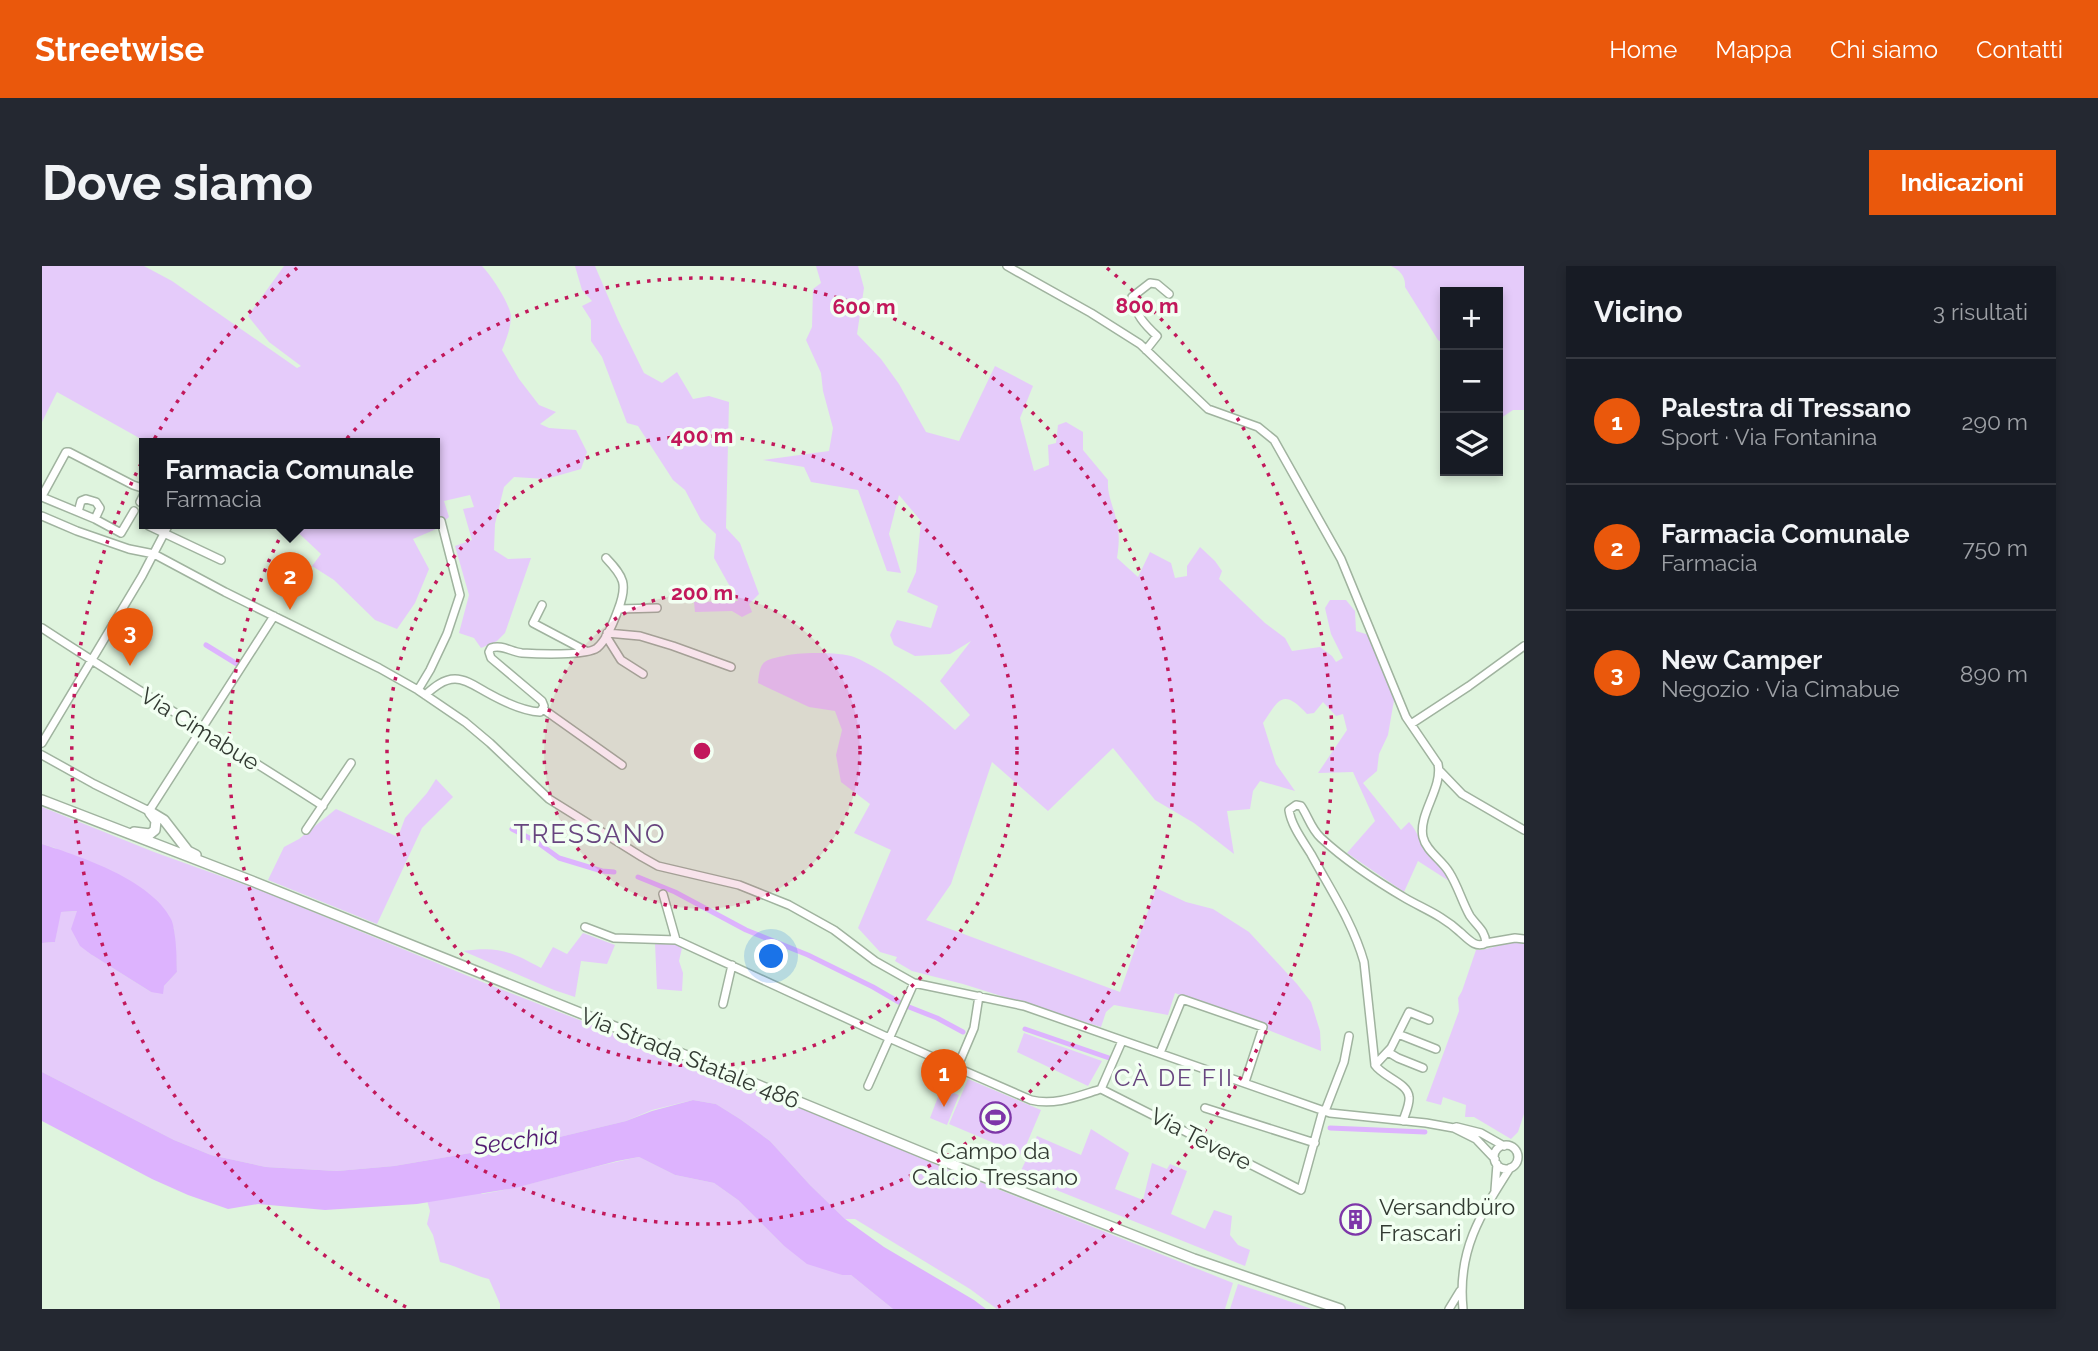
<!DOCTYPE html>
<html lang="it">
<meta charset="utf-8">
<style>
body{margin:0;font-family:Raleway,sans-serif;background:#242831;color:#f1f3f6}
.controls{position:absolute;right:21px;top:21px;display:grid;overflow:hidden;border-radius:0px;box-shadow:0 4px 10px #0003}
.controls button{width:63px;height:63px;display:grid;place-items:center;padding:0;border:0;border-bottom:2px solid #363941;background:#171b24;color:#f1f3f6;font:35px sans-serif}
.you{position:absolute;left:730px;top:691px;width:24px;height:24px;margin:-18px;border:5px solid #fff;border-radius:50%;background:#1a73e8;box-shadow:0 0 0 10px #1a73e833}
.badge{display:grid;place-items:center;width:46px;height:46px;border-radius:50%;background:#ea580c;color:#fff;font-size:23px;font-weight:700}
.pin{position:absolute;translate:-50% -58px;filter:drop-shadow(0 2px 4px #0008)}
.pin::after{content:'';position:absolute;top:37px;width:24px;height:21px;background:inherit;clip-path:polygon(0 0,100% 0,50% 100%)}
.popup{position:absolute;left:97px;top:172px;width:301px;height:91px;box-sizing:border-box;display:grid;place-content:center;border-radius:0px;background:#171b24;filter:drop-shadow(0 2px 5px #0005);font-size:23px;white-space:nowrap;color:#9ea1a6}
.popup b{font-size:26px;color:#f1f3f6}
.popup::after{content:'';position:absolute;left:50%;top:100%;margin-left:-14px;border:14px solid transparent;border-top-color:#171b24}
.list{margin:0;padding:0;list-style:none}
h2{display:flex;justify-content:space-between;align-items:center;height:91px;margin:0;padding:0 28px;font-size:30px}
h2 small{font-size:23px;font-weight:400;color:#9ea1a6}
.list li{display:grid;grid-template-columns:46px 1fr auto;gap:21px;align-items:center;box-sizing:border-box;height:126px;padding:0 28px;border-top:2px solid #363941}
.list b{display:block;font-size:26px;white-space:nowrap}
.list p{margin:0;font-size:23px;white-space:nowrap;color:#9ea1a6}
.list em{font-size:23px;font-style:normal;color:#9ea1a6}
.icon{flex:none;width:38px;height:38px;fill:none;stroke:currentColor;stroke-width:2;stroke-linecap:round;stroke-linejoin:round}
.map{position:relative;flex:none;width:1482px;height:1043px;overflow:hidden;border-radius:0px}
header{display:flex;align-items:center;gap:42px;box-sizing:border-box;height:98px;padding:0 35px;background:#ea580c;color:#fff}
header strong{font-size:33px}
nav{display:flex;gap:38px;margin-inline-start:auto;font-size:24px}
.intro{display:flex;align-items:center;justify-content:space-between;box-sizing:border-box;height:168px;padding:0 42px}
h1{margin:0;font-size:49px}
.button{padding:18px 32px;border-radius:0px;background:#ea580c;color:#fff;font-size:24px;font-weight:700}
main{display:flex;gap:42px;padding:0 42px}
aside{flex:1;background:#171b24;border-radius:0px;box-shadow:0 4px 10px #0003}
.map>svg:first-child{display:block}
.green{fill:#e5cbfa}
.water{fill:#ddb3fe}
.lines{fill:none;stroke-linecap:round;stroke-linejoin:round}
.canal{stroke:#ddb3fe;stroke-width:5}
.minor-casing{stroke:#a0b39f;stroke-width:10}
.major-casing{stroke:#a0b39f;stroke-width:12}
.minor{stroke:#fff;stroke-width:7}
.major{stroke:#fff;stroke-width:9}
.ring{fill:none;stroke:#c2185b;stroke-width:3.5;stroke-dasharray:3.5 7}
.labels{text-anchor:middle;stroke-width:7;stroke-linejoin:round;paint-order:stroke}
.street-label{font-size:23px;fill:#323a32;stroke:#f2fff2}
.poi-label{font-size:23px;fill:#323a32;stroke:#f2fff2}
.neighbourhood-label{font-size:24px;letter-spacing:2px;fill:#67457f;stroke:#f2fff2}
.water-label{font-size:24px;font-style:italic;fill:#511a70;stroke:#f2fff2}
.quarter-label{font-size:26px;letter-spacing:2px;fill:#67457f;stroke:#f2fff2}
.centre{fill:#c2185b;stroke:#f2fff2;stroke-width:3.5}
.ring-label{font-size:21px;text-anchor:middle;font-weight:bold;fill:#c2185b;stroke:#f2fff2;stroke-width:7;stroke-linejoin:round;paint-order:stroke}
</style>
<header>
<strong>Streetwise</strong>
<nav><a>Home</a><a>Mappa</a><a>Chi siamo</a><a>Contatti</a></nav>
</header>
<div class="intro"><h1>Dove siamo</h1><a class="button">Indicazioni</a></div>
<main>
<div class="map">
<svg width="1482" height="1043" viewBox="0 0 1482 1043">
<rect width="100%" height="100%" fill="#dff4de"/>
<path class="green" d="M0 0H102L130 15 255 102 259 100 227 76 206 50 242 0H440C449 9 468 38 469 50 469 61 464 74 460 84L477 113 497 139 514 146 498 158 507 162 534 164 545 186 539 203 504 213 472 211 462 221 453 258 452 284 466 293 489 292 463 367 455 375 439 382 432 372 417 367 427 329 413 280 430 274 421 243 432 241 428 229 402 235 407 251 392 264 371 273 387 303 373 337 355 363 333 354 292 314 270 300 279 288 247 258H393V178H108L15 126 0 156Z
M533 0H553L576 54 602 107 620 117 635 106 651 133 667 130 687 136 684 262 698 277 717 328 707 338 710 346 700 351 690 345 653 346 652 336 696 335 672 292 674 268 659 254 643 224 631 214 596 160 585 157 560 91 549 75V54L540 40 550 35 540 24Z
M774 0H816L822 22 815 68 839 93 857 118 884 166 917 175 953 100 991 120 978 152 992 205 1007 199 1006 179 1014 177 1016 159 1024 156 1041 166V184L1066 214C1065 229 1071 239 1074 253 1078 266 1077 279 1075 292L1096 311 1108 286 1129 297 1133 312 1145 310V300L1158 281 1173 295 1180 305 1177 313 1223 357 1243 372 1250 385 1278 381 1290 390 1294 396 1301 392 1289 368 1283 342 1288 334H1304L1313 345 1314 365 1327 369 1352 434 1346 469 1337 488 1335 505 1321 517 1359 564 1367 556C1377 567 1377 576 1385 587 1393 596 1403 603 1407 615L1376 595 1362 626 1305 587 1333 555 1311 506 1276 507 1305 464 1301 448 1294 450 1281 436 1272 447 1265 448C1241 422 1237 433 1221 457L1234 498 1253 525 1218 515 1211 525 1208 543 1185 545 1192 588 1152 557 1113 534 1071 482 1006 545 950 496 909 618 884 654 1078 726 1114 622 1144 636 1171 643 1207 666 1255 718 1269 736 1278 765 1279 785 1133 727 1126 749 1072 739 1064 746 1059 761 921 718 870 705 853 695 855 691 838 686 816 662 849 584 812 567 828 538 799 516 794 489 800 464 793 445 767 441 716 417C718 395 721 394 742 390 755 386 799 386 812 391 846 405 886 439 913 464L928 449 898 415 929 375 908 388 873 390 852 379 848 369 855 354 889 362 896 340 865 326 874 306 879 255 857 229 847 268 859 307 845 305 816 224 769 216 762 201 721 194 787 185 791 162 781 125 779 107 764 74 770 61 771 23 779 17Z
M1349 0H1482V144H1471L1459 152 1456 148V26H1403V78L1396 74 1363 21C1364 11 1358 4 1349 0Z
M394 513 411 531 380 562 335 658 226 614 242 581 257 573 294 543 356 571 363 552 385 527Z
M0 541 112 586 223 626 443 717 762 842 888 896 1191 1017 1183 1043H955L928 1023 813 953H803L768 919 728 875 698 853 674 838 651 834 610 844 584 855 505 874 352 900 295 905 224 901 169 889 132 874 0 806V677L13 676 18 646 36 645 50 689 109 726 122 720 135 706C135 691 132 677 132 662L13 582 0 578Z
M541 667 573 679 565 698 539 695 533 731 512 724 421 685C456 680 468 685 499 702L511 681 525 688Z
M1472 676 1482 678V848L1476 866 1469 873 1432 851H1423L1424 839 1401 831 1399 839 1384 835 1417 745 1416 732 1420 725 1434 684H1440Z
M613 677H633L640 682 637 695 641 707 640 725 615 723Z
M982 767 1060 795 1046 820 975 786Z
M926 813 999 844 980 889 907 858Z
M899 823 917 829 905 859 888 852Z
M1049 863 1087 887 1073 923 1101 934 1110 897 1125 903 1128 898 1145 905 1129 948 1163 963 1172 944 1190 950 1188 969 1196 979 1208 984 1203 1000 977 909 995 870 1039 889Z
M597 891 633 909 672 917 696 934 741 979 800 1009H809L851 1043H458V1038L447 1013C430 1009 416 1000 398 996L391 969 385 958 388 945 384 931 432 923 440 928C494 919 544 901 597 891Z
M1196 1018 1270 1043H1188Z"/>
<path class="water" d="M0 578C40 591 109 614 129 653 134 663 135 694 135 706L122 720 121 728 109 726 50 689 38 680 29 663 35 645 19 646 13 676 0 677Z
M0 806 132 874 169 889 224 901 295 905 352 900 505 874 584 855 610 845 651 834 674 838 698 853 728 875 768 919 803 953 842 981 932 1034 944 1043H851L809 1009H800L765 998 741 979 696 934 672 917 633 909 597 891 575 895 473 922 375 938 283 944 216 938 186 943 146 929 110 913 0 855Z"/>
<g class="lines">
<path class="canal" d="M164 379 195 398
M470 563 495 576 517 592 560 605 572 606
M596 611 633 626 704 664 766 689 831 721 862 739 895 752 921 766
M983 763 1070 793
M1288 862 1383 866"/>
<defs>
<path id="minor" d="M965 0 1049 47 1098 78 1166 143 1216 161 1232 174 1299 293 1364 451 1396 498C1401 522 1376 548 1381 571 1384 585 1400 594 1407 606 1416 620 1420 636 1428 650 1435 660 1443 664 1444 677 1434 683 1426 673 1418 666 1401 650 1382 643 1363 632 1334 615 1303 594 1279 572 1269 563 1266 550 1259 540L1254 539 1247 544C1249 559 1261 575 1269 588 1288 623 1311 657 1322 696L1333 799C1341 811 1366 817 1367 831 1368 838 1363 848 1361 855
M1104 84 1115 70C1102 58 1094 49 1090 31L1108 17 1115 18 1127 28
M0 230 24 186H27L91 219 103 223
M0 231 53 253 79 267 92 245
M98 236 103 226
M36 246 39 235 44 233 54 236 58 242 53 253
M0 250 35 265 87 283 112 288 183 326 337 402 376 424 423 456 448 477 507 533 600 591 616 600 697 619 747 639 792 664 833 695 872 717 982 740 1288 847 1384 857 1412 862
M107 260 179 294
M500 339 491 357 544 385
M577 343 615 342
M0 362C93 423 188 480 281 540
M565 367 598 370 631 380 689 401
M564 370 579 394 601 408
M376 424 388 404 405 368 418 329 399 255
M383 429C391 422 401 413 413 413 424 413 435 421 444 426 460 435 480 445 498 446L502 440 500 435 449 392 447 386 449 382C460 378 469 386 480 387 495 388 544 390 555 382 565 374 572 355 576 344 586 318 582 311 564 292
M501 443 580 499
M1369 458 1427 420 1482 380
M0 477 100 310 127 258
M0 489 52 518 107 545 232 350
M1397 504 1420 528 1482 564
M264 564 309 497
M621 628 634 674
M543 661 572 672 634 674 847 772 989 834C1013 840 1036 830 1059 823
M1444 677 1473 672 1482 673
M681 738 690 699
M1356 768 1394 783
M1346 786 1356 792 1381 802
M1118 787 1140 733 1221 761 1203 816
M1333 799 1349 782 1367 746 1387 754
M915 802 932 762 937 730
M826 820 872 717
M1059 823 1259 924 1281 844
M1059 823 1080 775
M1163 842 1273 877
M1283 845 1302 796 1307 770
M1414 861 1412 862 1434 873 1453 893
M1415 861 1439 867 1462 880
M1452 891a12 12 0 1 1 24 0a12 12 0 1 1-24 0Z
M1453 924 1455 898
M1407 1043 1418 1025
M1421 1043C1415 985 1438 949 1468 902"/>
<path id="major" d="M0 534 210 615 665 798 891 891 1152 993 1298 1043
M107 545 122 554 146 585 154 589
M92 566 108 568 113 564 114 555 108 547"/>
</defs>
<use href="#minor" class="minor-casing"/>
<use href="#major" class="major-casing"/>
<use href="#minor" class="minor"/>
<use href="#major" class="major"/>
</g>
<circle cx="660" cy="485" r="158" fill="#c2185b" fill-opacity=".12"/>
<g class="ring">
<circle cx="660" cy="485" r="158"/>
<circle cx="660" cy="485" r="315"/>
<circle cx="660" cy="485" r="473"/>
<path d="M364 1041A630 630 0 0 1 255 2M1065 2A630 630 0 0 1 956 1041"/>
</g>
<defs>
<symbol id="stadium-ring" viewBox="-11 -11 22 22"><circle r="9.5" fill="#f2fff2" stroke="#7d36a8" stroke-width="1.5"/><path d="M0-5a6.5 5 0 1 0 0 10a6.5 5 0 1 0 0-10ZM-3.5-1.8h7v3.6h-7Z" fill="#7d36a8"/></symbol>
<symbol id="building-ring" viewBox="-11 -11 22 22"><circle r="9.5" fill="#f2fff2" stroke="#7d36a8" stroke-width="1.5"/><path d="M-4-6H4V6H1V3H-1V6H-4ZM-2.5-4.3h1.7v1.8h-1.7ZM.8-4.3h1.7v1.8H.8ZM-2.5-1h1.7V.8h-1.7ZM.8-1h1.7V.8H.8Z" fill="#7d36a8"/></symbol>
</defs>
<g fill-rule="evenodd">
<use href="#stadium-ring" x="936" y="834" width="35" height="35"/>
<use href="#building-ring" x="1296" y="936" width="35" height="35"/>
</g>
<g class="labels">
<g class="street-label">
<text transform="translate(158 463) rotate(32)" y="8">Via Cimabue</text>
<text transform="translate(648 792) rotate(22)" y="8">Via Strada Statale 486</text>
<text transform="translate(1159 873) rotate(27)" y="8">Via Tevere</text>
</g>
<g class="poi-label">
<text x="953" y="893">Campo da<tspan x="953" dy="26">Calcio Tressano</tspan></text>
<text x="1337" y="949" text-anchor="start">Versandbüro<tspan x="1337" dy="26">Frascari</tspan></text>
</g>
<g class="neighbourhood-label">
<text x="1132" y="820">CÀ DE FII</text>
</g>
<g class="water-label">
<text transform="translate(474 875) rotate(-8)" y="8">Secchia</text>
</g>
<g class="quarter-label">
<text x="548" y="577">TRESSANO</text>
</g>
</g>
<circle cx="660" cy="485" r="10" class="centre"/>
<g class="ring-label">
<text x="1105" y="47">800 m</text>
<text x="822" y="48">600 m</text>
<text x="660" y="177">400 m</text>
<text x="660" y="334">200 m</text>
</g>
</svg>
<div class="controls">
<button>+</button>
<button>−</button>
<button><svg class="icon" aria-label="layers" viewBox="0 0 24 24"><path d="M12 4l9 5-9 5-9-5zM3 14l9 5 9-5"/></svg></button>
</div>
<div class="you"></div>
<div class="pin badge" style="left:902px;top:841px">1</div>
<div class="pin badge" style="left:248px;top:344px">2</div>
<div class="popup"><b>Farmacia Comunale</b>Farmacia</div>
<div class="pin badge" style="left:88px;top:400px">3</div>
</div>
<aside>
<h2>Vicino<small>3 risultati</small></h2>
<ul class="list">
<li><span class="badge">1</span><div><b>Palestra di Tressano</b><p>Sport · Via Fontanina</p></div><em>290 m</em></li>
<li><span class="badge">2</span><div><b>Farmacia Comunale</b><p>Farmacia</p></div><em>750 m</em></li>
<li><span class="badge">3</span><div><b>New Camper</b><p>Negozio · Via Cimabue</p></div><em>890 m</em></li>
</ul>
</aside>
</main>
